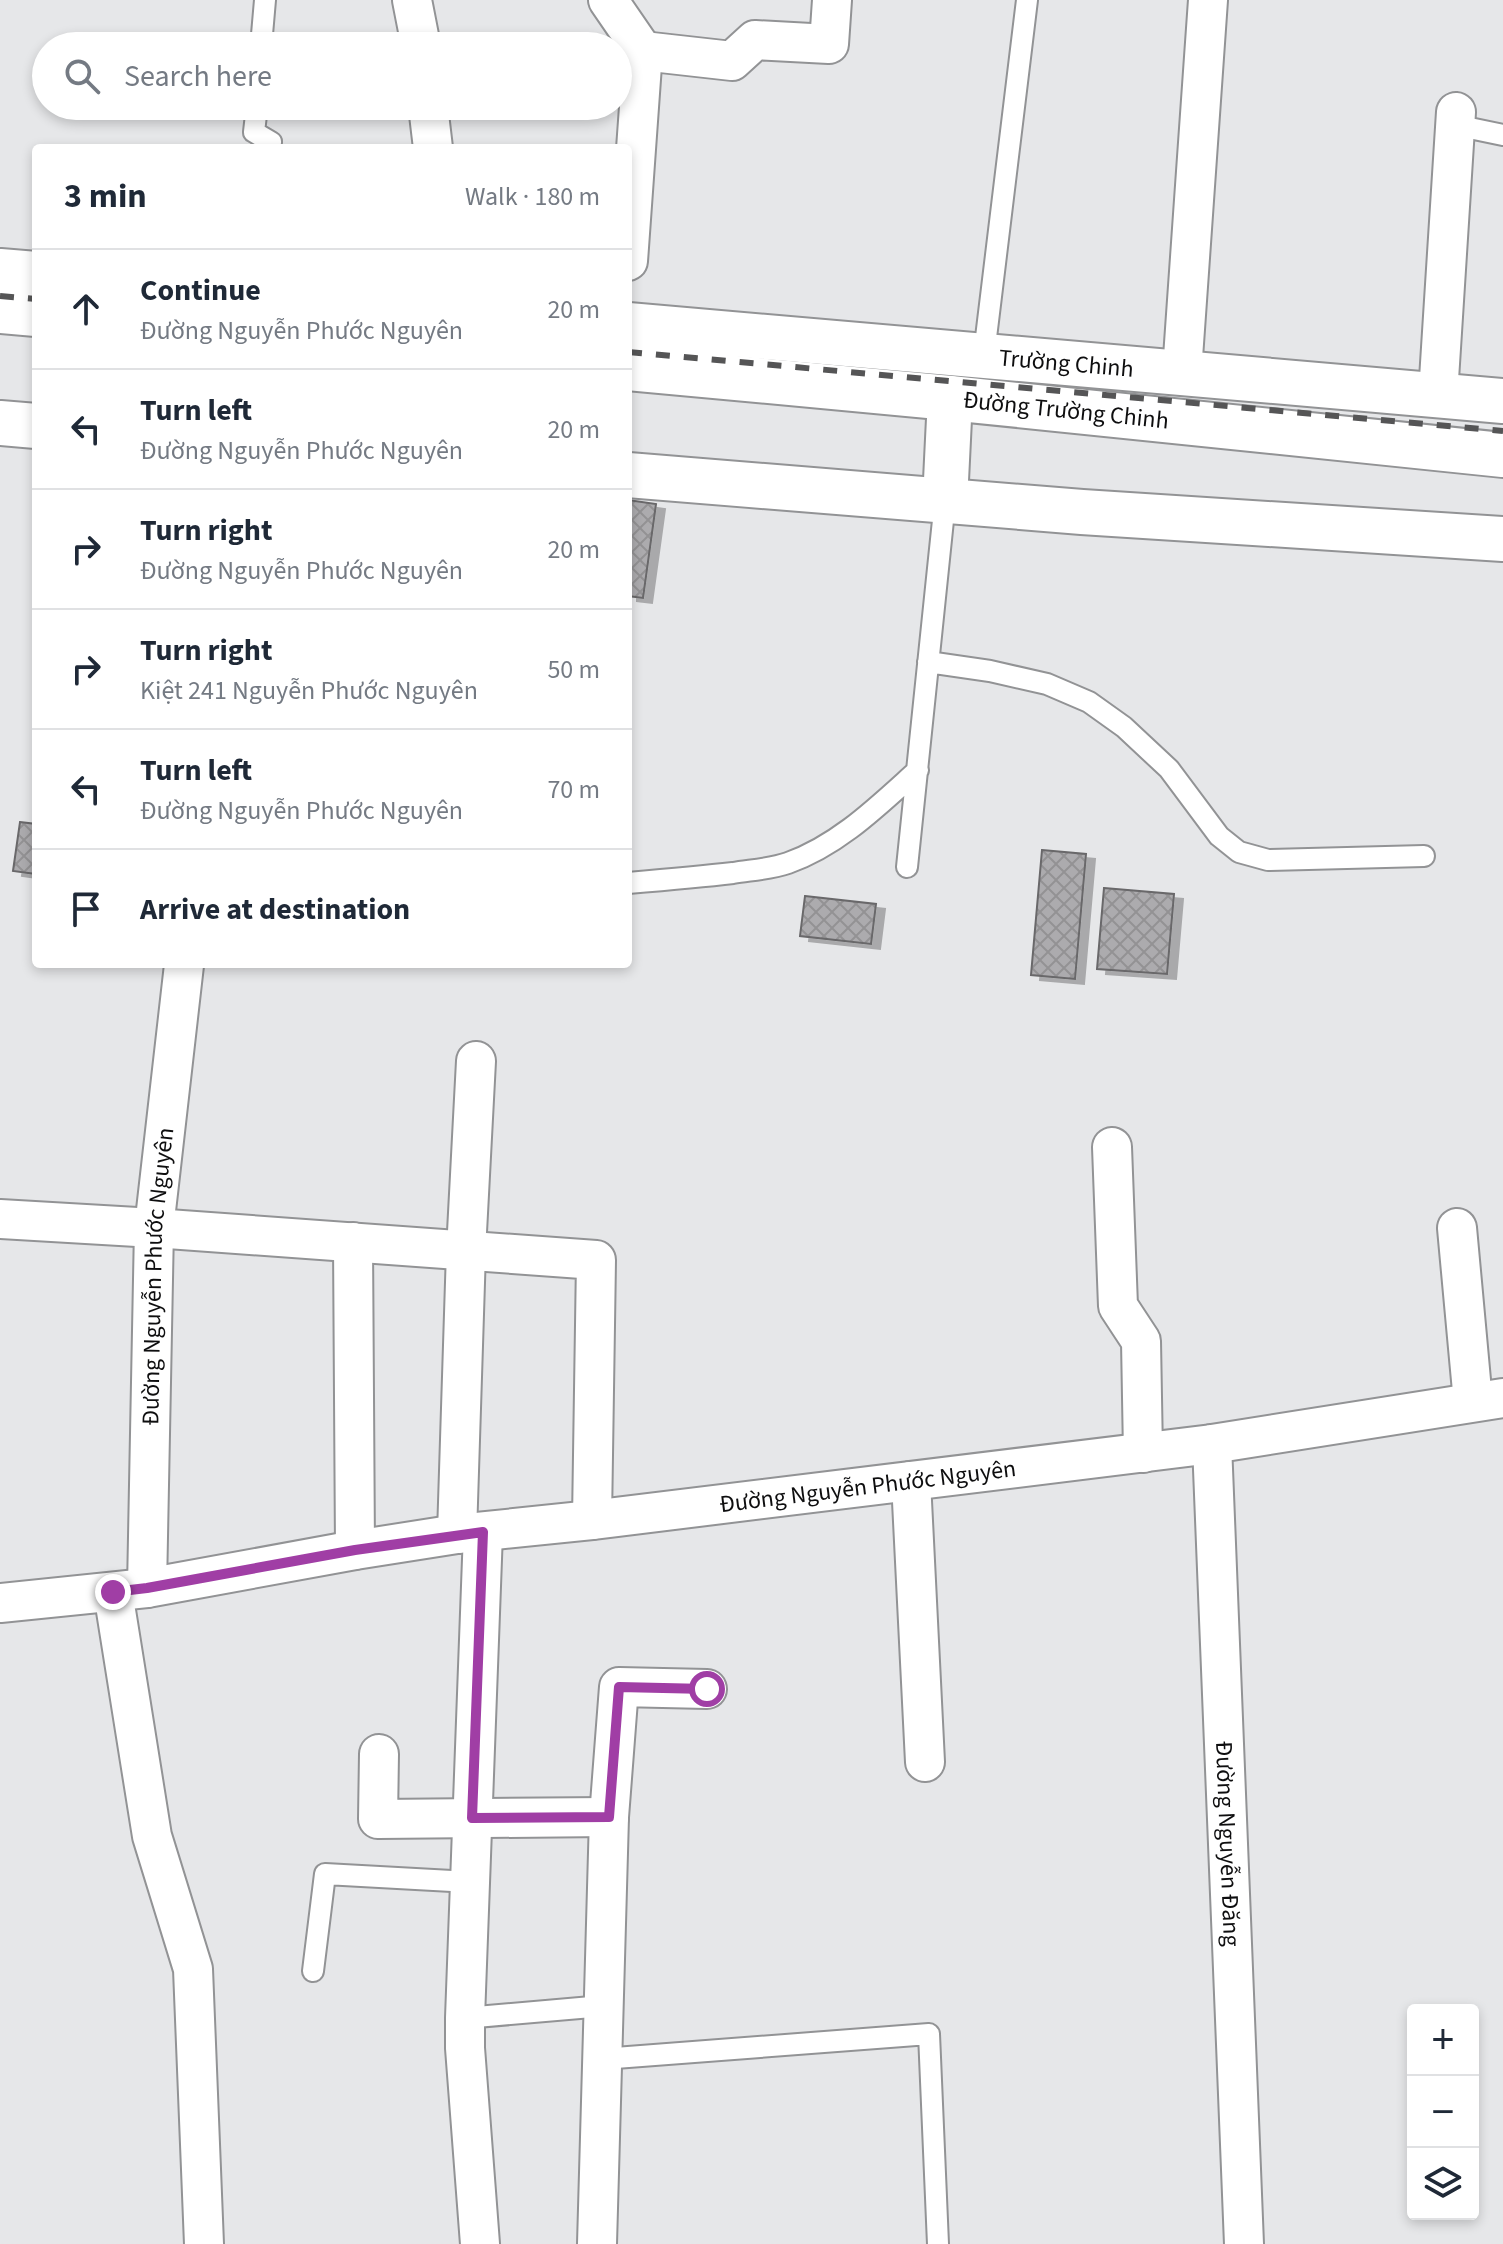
<!DOCTYPE html>
<meta charset="utf-8">
<style>
body{margin:0;font-family:"Source Sans 3",sans-serif;background:#f6f6f7;color:#1f2937}
.controls{position:absolute;right:24px;bottom:24px;display:grid;overflow:hidden;border-radius:8px;box-shadow:0 4px 12px #0003}
.controls button{width:72px;height:72px;display:grid;place-items:center;padding:0;border:0;border-bottom:2px solid #e0e1e3;background:#fff;color:#1f2937;font:40px sans-serif}
.stop{position:absolute;width:24px;height:24px;margin:-18px;border:6px solid #a03ea5;border-radius:50%;background:#fff}
.stop.end{background:#a03ea5;border-color:#fff;box-shadow:0 2px 8px #0008}
.list{margin:0;padding:0;list-style:none}
h2{display:flex;justify-content:space-between;align-items:center;height:104px;margin:0;padding:0 32px;font-size:34px}
h2 small{font-size:26px;font-weight:400;color:#747a83}
.list li{display:grid;grid-template-columns:52px 1fr auto;gap:24px;align-items:center;box-sizing:border-box;height:120px;padding:0 32px;border-top:2px solid #e0e1e3}
.list b{display:block;font-size:30px;white-space:nowrap}
.list p{margin:0;font-size:26px;white-space:nowrap;color:#747a83}
.list em{font-size:26px;font-style:normal;color:#747a83}
.icon{flex:none;width:44px;height:44px;fill:none;stroke:currentColor;stroke-width:2;stroke-linecap:round;stroke-linejoin:round}
.map{position:relative;flex:none;width:1503px;height:2244px;overflow:hidden}
.search{position:absolute;background:#fff;box-shadow:0 4px 12px #0003;left:32px;top:32px;width:600px;height:88px;display:flex;align-items:center;gap:20px;box-sizing:border-box;padding:0 28px;border-radius:44px;color:#747a83;font-size:30px}
.panel{position:absolute;background:#fff;box-shadow:0 4px 12px #0003;left:32px;top:144px;width:600px;height:824px;border-radius:8px}
.map>svg:first-child{display:block}
.building{fill:url(#building-cross-hatch);stroke:#69686a;stroke-width:2;filter:url(#shadow)}
.lines{fill:none;stroke-linecap:round;stroke-linejoin:round}
.lane-casing{stroke:#929395;stroke-width:24}
.street-casing{stroke:#929395;stroke-width:42}
.secondary-casing{stroke:#929395;stroke-width:48}
.highway-casing{stroke:#929395;stroke-width:48}
.lane{stroke:#fff;stroke-width:20}
.street{stroke:#fff;stroke-width:38}
.secondary{stroke:#fff;stroke-width:44}
.highway{stroke:#fff;stroke-width:44}
.rail{stroke:#555556;stroke-width:6;stroke-dasharray:14 14;stroke-linecap:butt}
.route{stroke:#a03ea5;stroke-width:10}
.labels{text-anchor:middle;stroke-width:7;stroke-linejoin:round;paint-order:stroke}
.street-label{font-size:24px;fill:#0e0e0f;stroke:#fff}
</style>
<div class="map">
<svg width="1503" height="2244" viewBox="0 0 1503 2244">
<defs>
<pattern id="building-cross-hatch" width="8" height="8" patternUnits="userSpaceOnUse" patternTransform="scale(2)"><rect width="8" height="8" fill="#acabae"/><path d="M0 0l8 8M0 8l8-8" fill="none" stroke="#939294"/></pattern>
<filter id="shadow"><feDropShadow dx="9" dy="5" stdDeviation="0" flood-color="#0004"/></filter>
</defs>
<rect width="100%" height="100%" fill="#e6e7e9"/>
<path class="building" d="M628 500 656 504 643 598 628 596Z
M20 822 36 824V874L13 871Z
M1042 850 1086 854 1075 979 1031 975Z
M1104 888 1174 894 1167 974 1097 969Z
M805 896 876 904 871 944 800 936Z"/>
<g class="lines">
<defs>
<path id="lane" d="M261 46 265 0
M257 106 254 132 271 142 270 148
M1455 125 1503 135
M984 354 1027 0
M928 662 990 671 1047 684 1089 702 1124 727 1169 769 1219 836 1239 852 1268 860 1424 856
M907 867 945 501
M628 883C663 880 698 877 733 873 751 870 771 869 788 863 839 845 879 805 918 770
M313 1971 325 1874 470 1882
M465 2018 603 2006
M602 2059 929 2034 938 2244"/>
<g id="street">
<path d="M412 0 421 46"/>
<path d="M608 0 643 51 628 261"/>
<path d="M643 51 732 61 755 40 829 44 832 0"/>
<path d="M428 106 433 148"/>
<path d="M1182 372 1208 0"/>
<path d="M1438 395 1456 112"/>
<path d="M1112 1147 1118 1306 1141 1341 1143 1453"/>
<path d="M0 1219 154 1228 596 1260 592 1520"/>
<path d="M1457 1228 1473 1402"/>
<path d="M353 1242 355 1550"/>
<path id="s1" d="M1212 1444 1244 2244"/>
<path d="M911 1481 925 1762"/>
<path d="M457 1534 466 1251 476 1061"/>
<path id="s2" d="M147 1588 154 1228 184 965"/>
<path d="M113 1592 152 1836 193 1969 204 2244"/>
<path id="s3" d="M0 1603 147 1588 355 1550 457 1534 592 1520 1212 1444 1503 1398"/>
<path d="M379 1754 378 1819 609 1817"/>
<path d="M480 2244 465 2048V2018L483 1532"/>
<path d="M597 2244 609 1817 619 1687 707 1689"/>
</g>
<g id="secondary">
<path d="M0 271 36 274"/>
<path id="s4" d="M628 325 1503 401"/>
</g>
<g id="highway">
<path d="M0 311 36 314"/>
<path id="s5" d="M628 368 950 398 1503 455"/>
<path d="M0 423 36 426"/>
<path d="M628 475 1082 512 1503 539"/>
<path d="M945 501 950 398"/>
</g>
</defs>
<use href="#lane" class="lane-casing"/>
<use href="#street" class="street-casing"/>
<use href="#secondary" class="secondary-casing"/>
<use href="#highway" class="highway-casing"/>
<use href="#lane" class="lane"/>
<use href="#street" class="street"/>
<use href="#secondary" class="secondary"/>
<use href="#highway" class="highway"/>
<path class="rail" d="M0 296 36 299
M628 352 1503 431"/>
</g>
<g class="lines">
<path class="route" d="M113 1592 147 1588 355 1550 483 1532 472 1818 609 1817 619 1687 707 1689"/>
</g>
<g class="labels">
<g class="street-label">
<text dy="8" stroke="none"><textPath href="#s4" startOffset="440">Trường Chinh</textPath></text>
<text dy="8" stroke="none"><textPath href="#s5" startOffset="440">Đường Trường Chinh</textPath></text>
<text dy="8" stroke="none"><textPath href="#s2" startOffset="312">Đường Nguyễn Phước Nguyên</textPath></text>
<text dy="8" stroke="none"><textPath href="#s3" startOffset="876">Đường Nguyễn Phước Nguyên</textPath></text>
<text dy="8" stroke="none"><textPath href="#s1" startOffset="400">Đường Nguyễn Đăng</textPath></text>
</g>
</g>
</svg>
<div class="controls">
<button>+</button>
<button>−</button>
<button><svg class="icon" aria-label="layers" viewBox="0 0 24 24"><path d="M12 4l9 5-9 5-9-5zM3 14l9 5 9-5"/></svg></button>
</div>
<div class="stop" style="left:707px;top:1689px"></div>
<div class="stop end" style="left:113px;top:1592px"></div>
<div class="search"><svg class="icon" aria-label="search" viewBox="0 0 24 24"><circle cx="10" cy="10" r="6"/><path d="M15 15l6 6"/></svg>Search here</div>
<section class="panel">
<h2>3 min<small>Walk · 180 m</small></h2>
<ul class="list">
<li><svg class="icon" aria-label="ahead" viewBox="0 0 24 24"><path d="M12 20V5M6 11l6-6 6 6"/></svg><div><b>Continue</b><p>Đường Nguyễn Phước Nguyên</p></div><em>20 m</em></li>
<li><svg class="icon" aria-label="left" viewBox="0 0 24 24"><path d="M17 20v-9H6M10 6l-5 5 5 5"/></svg><div><b>Turn left</b><p>Đường Nguyễn Phước Nguyên</p></div><em>20 m</em></li>
<li><svg class="icon" aria-label="right" viewBox="0 0 24 24"><path d="M7 20v-9h11M14 6l5 5-5 5"/></svg><div><b>Turn right</b><p>Đường Nguyễn Phước Nguyên</p></div><em>20 m</em></li>
<li><svg class="icon" aria-label="right" viewBox="0 0 24 24"><path d="M7 20v-9h11M14 6l5 5-5 5"/></svg><div><b>Turn right</b><p>Kiệt 241 Nguyễn Phước Nguyên</p></div><em>50 m</em></li>
<li><svg class="icon" aria-label="left" viewBox="0 0 24 24"><path d="M17 20v-9H6M10 6l-5 5 5 5"/></svg><div><b>Turn left</b><p>Đường Nguyễn Phước Nguyên</p></div><em>70 m</em></li>
<li><svg class="icon" aria-label="arrive" viewBox="0 0 24 24"><path d="M6 21V4h12l-3 4 3 4H6"/></svg><div><b>Arrive at destination</b></div></li>
</ul>
</section>
</div>
